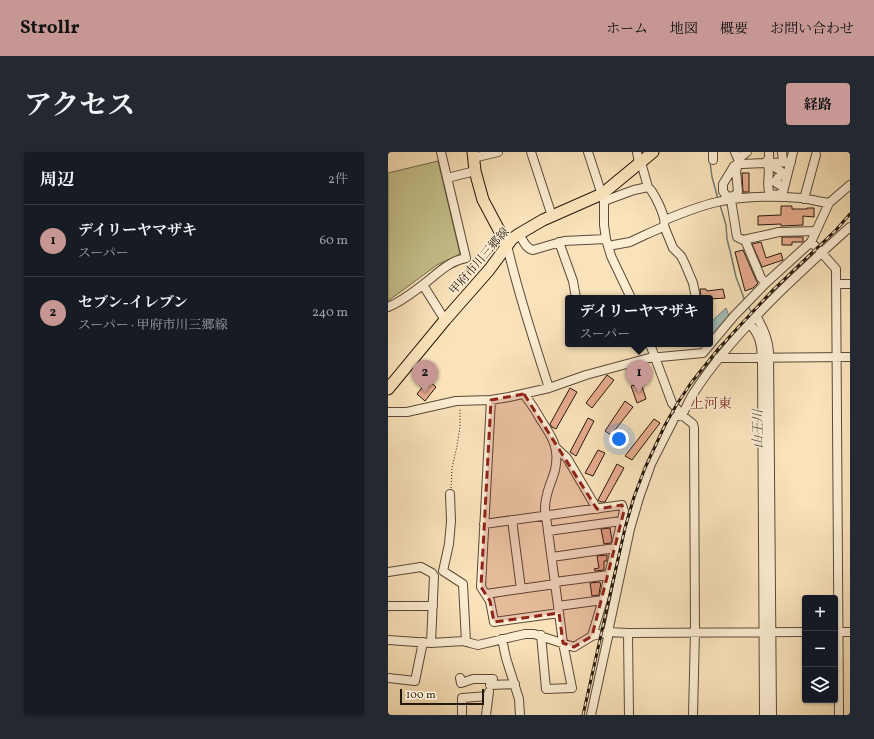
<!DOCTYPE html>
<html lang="ja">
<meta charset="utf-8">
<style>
body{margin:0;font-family:Vollkorn,"Noto Serif JP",serif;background:#242831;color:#f1f3f6}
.controls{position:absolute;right:12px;bottom:12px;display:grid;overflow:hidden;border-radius:4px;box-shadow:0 1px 3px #0004}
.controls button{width:36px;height:36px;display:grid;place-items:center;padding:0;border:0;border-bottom:1px solid #363941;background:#171b24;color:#f1f3f6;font:20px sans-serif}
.scale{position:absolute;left:12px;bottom:10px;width:84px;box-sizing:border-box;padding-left:4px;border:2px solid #24170b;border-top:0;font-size:11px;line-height:14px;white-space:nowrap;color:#24170b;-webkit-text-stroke:3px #fcedd3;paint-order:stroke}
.you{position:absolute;left:231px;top:287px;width:14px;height:14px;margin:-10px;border:3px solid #fff;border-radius:50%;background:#1a73e8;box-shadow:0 0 0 6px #1a73e833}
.badge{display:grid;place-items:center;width:26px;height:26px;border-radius:50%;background:#c59692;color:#111;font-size:13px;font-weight:700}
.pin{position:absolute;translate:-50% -33px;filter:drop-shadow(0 1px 2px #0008)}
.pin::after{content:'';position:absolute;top:21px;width:14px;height:12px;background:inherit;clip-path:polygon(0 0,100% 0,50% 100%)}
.popup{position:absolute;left:177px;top:143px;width:148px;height:52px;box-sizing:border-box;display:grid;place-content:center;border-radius:4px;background:#171b24;filter:drop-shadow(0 1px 3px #0005);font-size:13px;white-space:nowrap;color:#9ea1a6}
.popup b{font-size:15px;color:#f1f3f6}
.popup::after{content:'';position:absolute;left:50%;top:100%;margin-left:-8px;border:8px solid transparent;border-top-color:#171b24}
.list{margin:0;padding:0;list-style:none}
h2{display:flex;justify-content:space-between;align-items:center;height:52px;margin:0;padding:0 16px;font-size:17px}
h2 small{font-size:13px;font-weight:400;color:#9ea1a6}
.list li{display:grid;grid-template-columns:26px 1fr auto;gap:12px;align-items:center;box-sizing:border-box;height:72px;padding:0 16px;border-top:1px solid #363941}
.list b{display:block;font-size:15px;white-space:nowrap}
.list p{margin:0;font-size:13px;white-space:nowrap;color:#9ea1a6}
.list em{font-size:13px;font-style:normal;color:#9ea1a6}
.icon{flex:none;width:22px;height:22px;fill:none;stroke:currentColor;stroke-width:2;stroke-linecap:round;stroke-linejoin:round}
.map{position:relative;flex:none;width:462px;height:563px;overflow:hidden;border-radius:4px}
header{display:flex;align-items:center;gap:24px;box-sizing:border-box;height:56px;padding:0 20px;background:#c59692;color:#111}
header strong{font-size:19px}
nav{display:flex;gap:22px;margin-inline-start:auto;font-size:14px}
.intro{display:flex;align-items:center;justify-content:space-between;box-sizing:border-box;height:96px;padding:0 24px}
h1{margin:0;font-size:28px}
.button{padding:10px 18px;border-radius:4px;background:#c59692;color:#111;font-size:14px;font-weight:700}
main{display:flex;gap:24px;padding:0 24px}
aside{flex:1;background:#171b24;border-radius:4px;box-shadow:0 1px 3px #0004}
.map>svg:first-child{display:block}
.green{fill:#c5c18c;stroke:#746c4c}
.water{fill:#a1bdb8;stroke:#6f7b73}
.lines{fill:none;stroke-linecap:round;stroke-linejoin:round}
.stream{stroke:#6f7b73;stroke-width:1.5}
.building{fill:#e8ac8f;stroke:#24170b}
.minor-casing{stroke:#5a4a37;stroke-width:10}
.major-casing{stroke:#24170b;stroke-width:13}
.path{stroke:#24170b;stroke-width:1;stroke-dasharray:1 2;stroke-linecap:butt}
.minor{stroke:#fcedd3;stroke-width:8}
.major{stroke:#fae3bb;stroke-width:11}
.rail-casing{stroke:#24170b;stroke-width:3}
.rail{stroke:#fcedd3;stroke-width:1.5;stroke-dasharray:4.5;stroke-linecap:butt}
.marked{fill:#8f2418;fill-opacity:0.2;stroke:#8f2418;stroke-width:3;stroke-dasharray:8 5;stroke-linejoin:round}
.labels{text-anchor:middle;stroke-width:3;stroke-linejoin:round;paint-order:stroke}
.street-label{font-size:12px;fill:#24170b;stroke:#fcedd3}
.water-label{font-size:13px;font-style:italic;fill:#505148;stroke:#fcedd3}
.quarter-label{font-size:14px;fill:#7a1f14;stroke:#fcedd3}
</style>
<header>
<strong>Strollr</strong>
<nav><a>ホーム</a><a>地図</a><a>概要</a><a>お問い合わせ</a></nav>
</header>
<div class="intro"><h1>アクセス</h1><a class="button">経路</a></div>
<main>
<aside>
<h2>周辺<small>2件</small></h2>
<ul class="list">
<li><span class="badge">1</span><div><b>デイリーヤマザキ</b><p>スーパー</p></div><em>60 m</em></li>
<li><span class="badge">2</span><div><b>セブン-イレブン</b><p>スーパー · 甲府市川三郷線</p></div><em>240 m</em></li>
</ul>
</aside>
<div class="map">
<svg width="462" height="563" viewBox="0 0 462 563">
<rect width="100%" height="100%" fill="#fae3bb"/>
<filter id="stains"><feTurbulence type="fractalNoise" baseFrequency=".005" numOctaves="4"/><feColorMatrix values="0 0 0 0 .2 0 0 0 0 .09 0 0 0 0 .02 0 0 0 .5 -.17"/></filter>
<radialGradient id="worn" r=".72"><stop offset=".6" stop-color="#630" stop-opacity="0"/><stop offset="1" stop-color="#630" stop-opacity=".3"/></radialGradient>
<path class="green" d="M50 9 72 102 49 113 0 149V21Z"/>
<path class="water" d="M338 156 341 164 322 188V171Z"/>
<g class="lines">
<path class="stream" d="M322 10 324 25 330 47
M332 53 338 73 339 87 343 103 348 125 357 149
M360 154 365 163"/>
</g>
<path class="building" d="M354 21H361V40H355Z
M393 54H404V57H419V56H426V65L415 64V73L393 74V72L370 73V64L393 63Z
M394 85H415V90H404V93H394Z
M373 90 378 106 393 101 395 108 374 115 364 92Z
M355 98 368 128 370 131 365 136 357 139 347 100Z
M312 137H318L319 139 335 137 337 146 322 147V146H313Z
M219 223 226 228 204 256 198 251Z
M40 228 48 235 37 249 29 242Z
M253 231 258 247 249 251 243 234Z
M182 236 189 240 168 277 164 275 162 272Z
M237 249 245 255 223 283 217 279Z
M200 266 206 269 188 304 182 300Z
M266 267 272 271 244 308 237 304Z
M210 298 217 301 205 324 197 321Z
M229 312 236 316 217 350H213L210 348Z
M222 376 224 388 223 391 216 392 213 377Z
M219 403V409H216V418L207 419 206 417 211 416 209 404Z
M212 430 213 435H212L211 443 204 444 202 431Z"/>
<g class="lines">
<defs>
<path id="minor" d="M143 0 164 64
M200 0 216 49V73L218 87 223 104 243 146
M249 0 251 11
M325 0V8
M347 0 350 7 354 12 377 11 381 6V0
M394 0 395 10
M85 6 110 0
M350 7 359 0
M379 9C384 19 377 32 382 42L390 43 395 40 405 0
M380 9 383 11 403 10
M253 10 256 21 260 35
M383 11 385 14 394 20 387 30 396 36
M350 12 348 19 350 40 346 44 339 45 335 39V32L346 14 353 10
M59 26 87 19
M416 47 428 3
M343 48 349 85 355 88 391 80 428 79
M216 49 246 38 260 35C266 40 275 60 276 67 277 69 276 73 276 74L275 75 259 82 242 90 220 94
M277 68C294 61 312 54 329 50 355 44 387 44 413 46 422 47 432 50 441 51
M276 74 285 96 293 104 297 112 305 131 308 146
M131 82C135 88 138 97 145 98L176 89 218 87
M357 88 373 126 378 131
M171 90 185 129 188 146
M423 90 433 100 448 117 451 563
M119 93C130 142 146 189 161 236
M448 132H462
M35 133 57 168
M0 155C13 150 25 140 36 132 50 121 61 109 78 106L53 0
M368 164C375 175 380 186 381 200L384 563
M361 171C372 183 373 191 374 206L376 563
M262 192 284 251 294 263 305 272 306 276 307 480 305 563
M330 206 462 205
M136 242C142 250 148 259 153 268 164 285 172 296 167 318 163 333 157 340 157 357L175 491 184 536 158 537 153 483
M103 248 93 435 102 449 106 470 171 461
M0 260H19L68 249 103 248 121 245 161 236 198 223 261 206 315 201 346 164 378 131 423 90 441 51 462 33
M167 295 179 306 209 357
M62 342 63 369 61 392 55 419 75 432 78 490
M124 368 133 437
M96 372 234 353 236 359 216 444 204 484
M160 379 233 369
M164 405 227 396
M0 420 33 415 44 421 46 424 43 491
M167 430 221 423
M98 442 167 432
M0 454H45
M170 454 215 448
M447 480H462
M240 481 241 563
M114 487 118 506 131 547 132 563
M0 488 43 491 76 489 82 491 90 493 137 482H146L186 495 204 484 220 480 240 481 417 480
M0 526 27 529 35 490
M72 526 73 531 85 527H105L102 533 127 532
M74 563V546L100 544
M98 563 101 540
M203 563 220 485V480L242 377 251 346 263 312 287 265 294 263C298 256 301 248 305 242 330 203 362 169 395 137 417 116 439 95 462 75"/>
<path id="major" d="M85 0 87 19 95 48 119 93
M0 237 57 168 101 118 124 87 131 82 155 68 214 42 265 0"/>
</defs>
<use href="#minor" class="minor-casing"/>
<use href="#major" class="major-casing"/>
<path class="path" d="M63 336 64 316 69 294 72 275V256"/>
<use href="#minor" class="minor"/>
<use href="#major" class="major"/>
<defs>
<path id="rail" d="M195 563 237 376 246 345 257 316 277 273 289 252 303 231 331 196 385 138 448 78 462 62"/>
</defs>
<use href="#rail" class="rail-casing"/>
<use href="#rail" class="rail"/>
</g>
<path class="marked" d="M136 242 209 357 234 353 236 359 204 484 186 495 175 491 171 461 106 470 102 449 93 435 103 248Z"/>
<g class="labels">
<g class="street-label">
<text transform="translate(91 109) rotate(-49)" y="4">甲府市川三郷線</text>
</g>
<g class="water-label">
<text transform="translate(369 277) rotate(-90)" y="5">山王川</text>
</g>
<g class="quarter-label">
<text x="323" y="256">上河東</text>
</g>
</g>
<rect width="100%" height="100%" filter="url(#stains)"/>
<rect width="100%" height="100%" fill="url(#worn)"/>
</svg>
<div class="controls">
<button>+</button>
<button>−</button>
<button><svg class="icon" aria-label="layers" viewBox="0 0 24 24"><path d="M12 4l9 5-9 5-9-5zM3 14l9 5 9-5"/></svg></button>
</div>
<div class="scale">100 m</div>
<div class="you"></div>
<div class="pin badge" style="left:251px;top:241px">1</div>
<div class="popup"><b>デイリーヤマザキ</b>スーパー</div>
<div class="pin badge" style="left:37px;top:241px">2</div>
</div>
</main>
